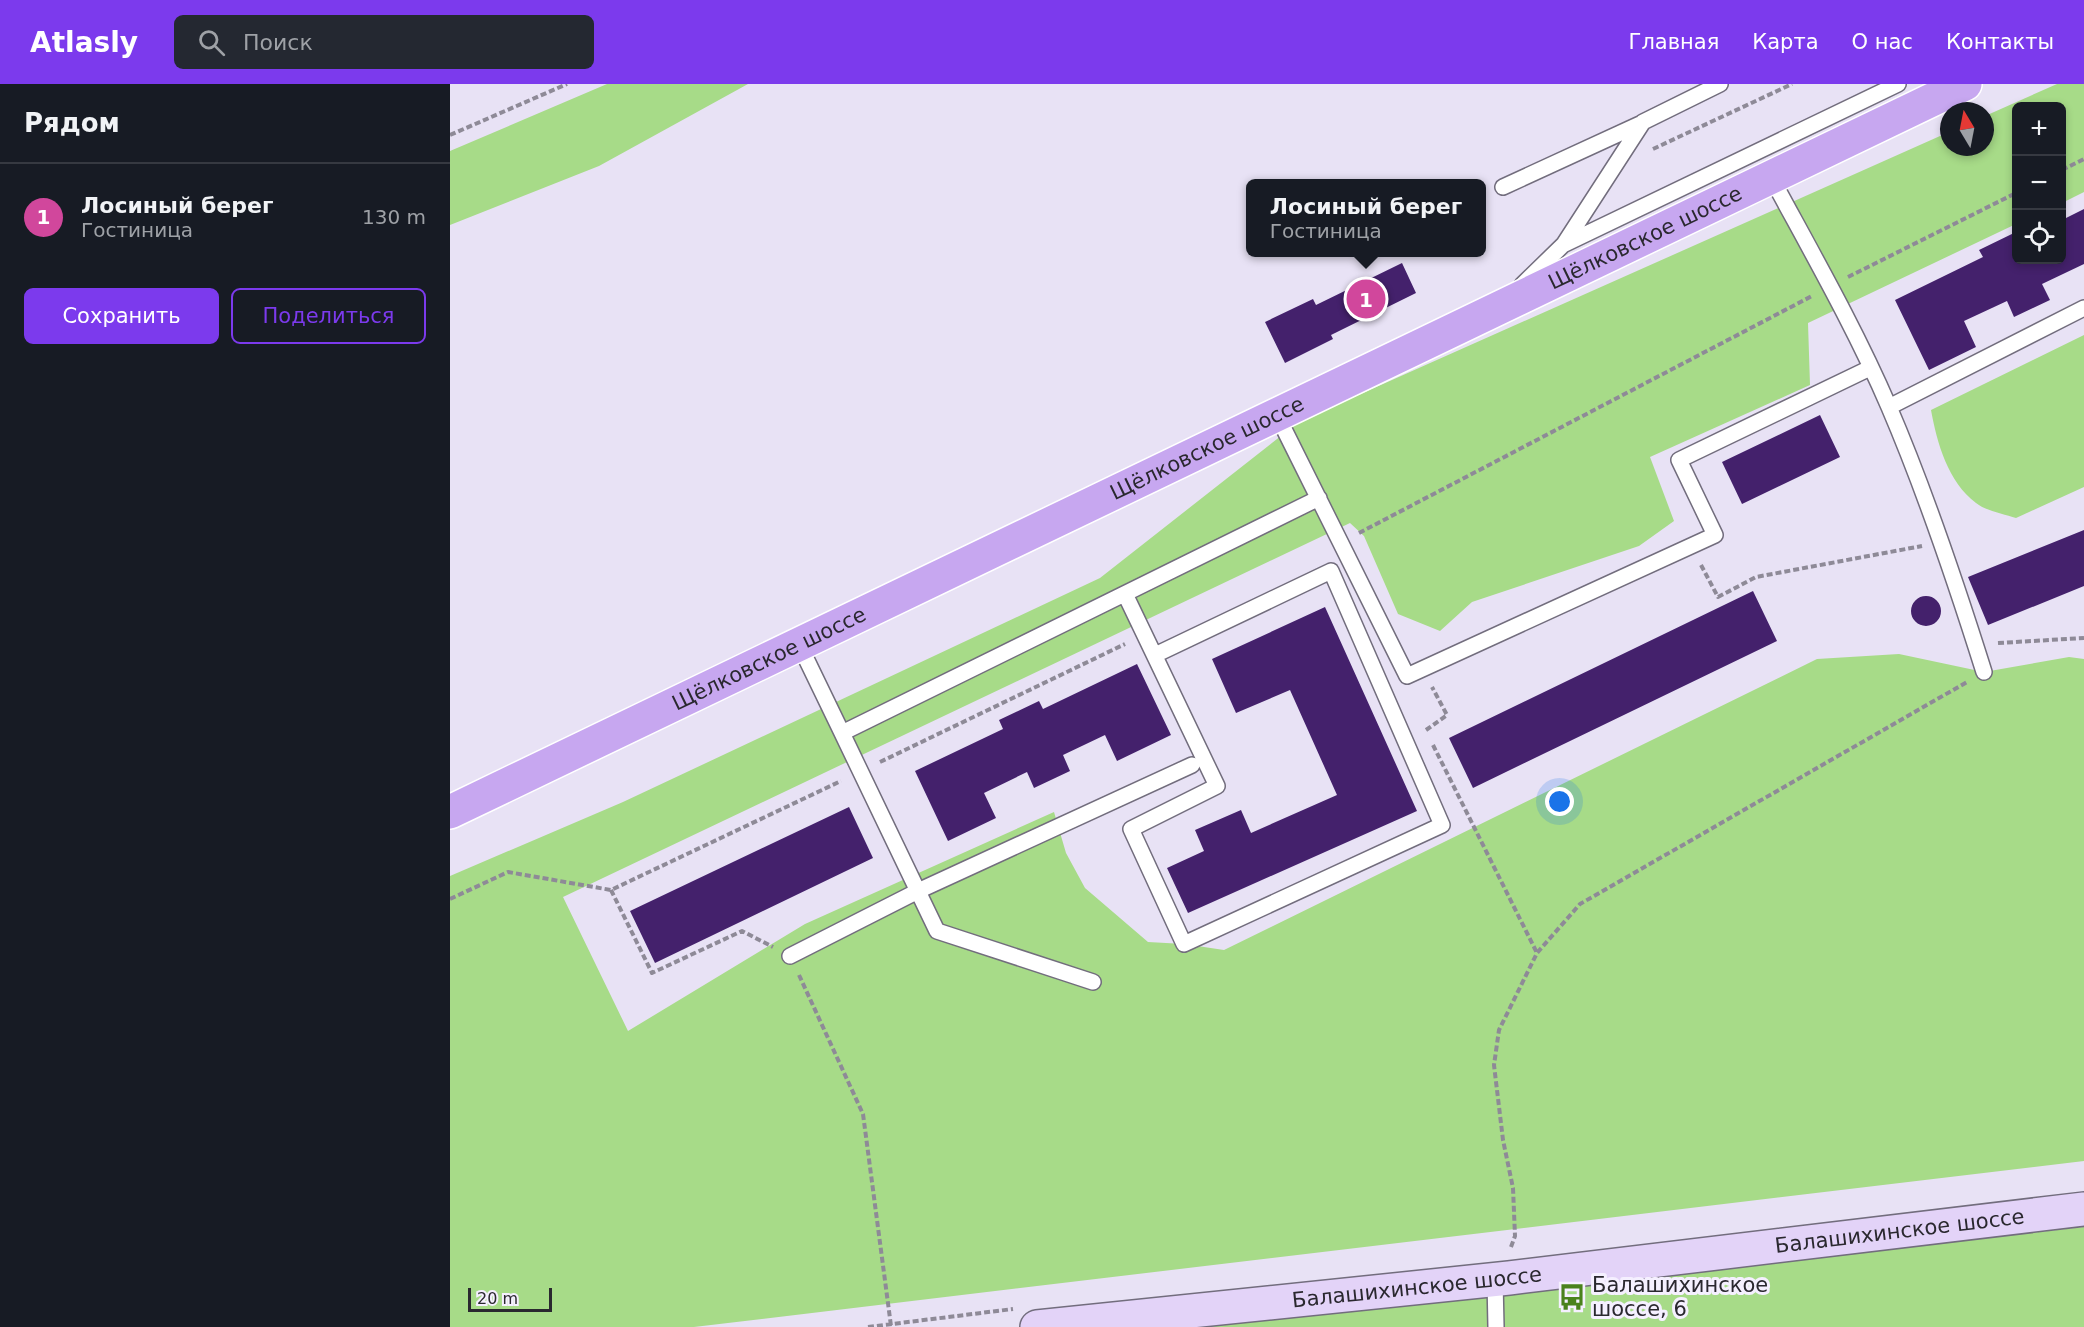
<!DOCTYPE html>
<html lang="ru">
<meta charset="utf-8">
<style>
body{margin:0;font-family:"DejaVu Sans",sans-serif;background:#242831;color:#f1f3f6}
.controls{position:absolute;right:18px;top:18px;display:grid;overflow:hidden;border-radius:9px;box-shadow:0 3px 9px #0003}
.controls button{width:54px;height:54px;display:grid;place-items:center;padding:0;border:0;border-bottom:2px solid #363941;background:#171b24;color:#f1f3f6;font:30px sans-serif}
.compass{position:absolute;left:1490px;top:18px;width:54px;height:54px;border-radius:50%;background:#171b24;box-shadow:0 3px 9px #0003;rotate:350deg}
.scale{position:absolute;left:18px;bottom:15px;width:84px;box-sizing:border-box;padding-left:6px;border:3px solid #2a282f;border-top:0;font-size:16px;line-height:21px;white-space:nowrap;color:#2a282f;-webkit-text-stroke:4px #f5f0ff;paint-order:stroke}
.you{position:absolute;left:1110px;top:718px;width:21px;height:21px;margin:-15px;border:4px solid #fff;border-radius:50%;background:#1a73e8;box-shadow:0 0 0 9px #1a73e833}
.badge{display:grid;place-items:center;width:39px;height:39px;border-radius:50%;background:#7c3aed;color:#fff;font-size:20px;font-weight:700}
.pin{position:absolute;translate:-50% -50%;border:3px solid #fff;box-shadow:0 2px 6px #0006}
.popup{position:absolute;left:796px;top:95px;width:240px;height:78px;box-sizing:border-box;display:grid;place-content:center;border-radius:9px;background:#171b24;filter:drop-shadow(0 2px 4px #0005);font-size:20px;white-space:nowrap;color:#9ea1a6}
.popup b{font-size:22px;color:#f1f3f6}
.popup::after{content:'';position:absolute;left:50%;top:100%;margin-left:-12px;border:12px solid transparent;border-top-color:#171b24}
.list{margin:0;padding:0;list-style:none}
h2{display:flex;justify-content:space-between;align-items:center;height:78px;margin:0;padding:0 24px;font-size:26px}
h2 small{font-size:20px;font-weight:400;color:#9ea1a6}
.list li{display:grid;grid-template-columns:39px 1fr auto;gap:18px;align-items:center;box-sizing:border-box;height:108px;padding:0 24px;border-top:2px solid #363941}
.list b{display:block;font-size:22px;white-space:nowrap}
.list p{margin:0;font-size:20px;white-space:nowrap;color:#9ea1a6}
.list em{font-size:20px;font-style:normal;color:#9ea1a6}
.actions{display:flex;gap:12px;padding:18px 24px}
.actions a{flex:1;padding:14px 0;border:2px solid #7c3aed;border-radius:9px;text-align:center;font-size:21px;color:#7c3aed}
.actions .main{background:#7c3aed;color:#fff}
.icon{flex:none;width:33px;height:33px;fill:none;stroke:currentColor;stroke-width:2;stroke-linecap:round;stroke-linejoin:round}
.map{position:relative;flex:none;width:1634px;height:1243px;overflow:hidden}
header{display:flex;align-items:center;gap:36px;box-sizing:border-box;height:84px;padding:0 30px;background:#7c3aed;color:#fff}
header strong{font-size:28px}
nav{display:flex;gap:33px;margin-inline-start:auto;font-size:21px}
.search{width:420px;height:54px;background:#242831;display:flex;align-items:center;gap:15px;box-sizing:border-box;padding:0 21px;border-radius:9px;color:#9ea1a6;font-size:22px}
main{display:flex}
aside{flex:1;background:#171b24}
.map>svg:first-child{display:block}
.green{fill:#a7db88}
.building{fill:#44216c}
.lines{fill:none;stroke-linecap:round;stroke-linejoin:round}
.lane-casing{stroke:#726d7d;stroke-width:18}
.secondary-casing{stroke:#726d7d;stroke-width:36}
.primary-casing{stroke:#fff;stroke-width:36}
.path{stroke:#8e8a97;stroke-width:4;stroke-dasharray:6 3;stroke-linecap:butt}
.lane{stroke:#fff;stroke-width:15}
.secondary{stroke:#e3d3f8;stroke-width:33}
.primary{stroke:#c7a7f0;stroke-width:33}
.labels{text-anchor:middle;stroke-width:6;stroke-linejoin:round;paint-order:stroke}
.street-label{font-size:21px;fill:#2a282f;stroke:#f5f0ff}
.poi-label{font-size:21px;fill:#2a282f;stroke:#f5f0ff;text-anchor:start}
</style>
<header>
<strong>Atlasly</strong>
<div class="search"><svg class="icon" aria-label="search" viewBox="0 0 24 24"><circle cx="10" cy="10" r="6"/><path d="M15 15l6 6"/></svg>Поиск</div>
<nav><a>Главная</a><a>Карта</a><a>О нас</a><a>Контакты</a></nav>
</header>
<main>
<aside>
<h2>Рядом<small></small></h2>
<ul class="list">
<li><span class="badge" style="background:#d1479c">1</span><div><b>Лосиный берег</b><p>Гостиница</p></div><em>130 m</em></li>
</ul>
<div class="actions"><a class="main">Сохранить</a><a>Поделиться</a></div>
</aside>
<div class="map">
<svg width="1634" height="1243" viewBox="0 0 1634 1243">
<rect width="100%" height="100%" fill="#e8e2f5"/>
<path class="green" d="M157 0H298L149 82 0 141V67Z
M1607 0H1634V108L1612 119V22H1566V140L1358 239 1360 301 1200 373 1224 437 1189 462 1022 518 990 547 948 530 914 452 900 439 113 813 178 947 355 840 604 728 616 769 635 804 698 858 734 860 774 866 1367 575 1449 570 1534 588 1619 573 1634 575V1077L244 1243H0V792L173 718 650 494 850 337 1499 48V63H1535V32Z
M1634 251V403L1566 434C1554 430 1536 427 1526 419 1498 398 1487 359 1481 326Z
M1634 1143V1243H724Z"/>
<path class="building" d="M1634 125V180L1592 200 1600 216 1564 233 1557 217 1514 237 1526 263 1479 286 1445 216 1533 173 1529 166 1566 148V176H1612V136Z
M952 179 966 209 881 251 883 255 835 279 815 238 863 215 866 221Z
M1370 331 1390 373 1292 420 1272 378Z
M1634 446V502L1538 541 1518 493Z
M1303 507 1327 557 1023 704 999 654Z
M1461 527a15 15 0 1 1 30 0a15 15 0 1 1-30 0Z
M875 523 967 727 738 829 717 784 754 767 745 746 791 726 801 749 887 711 840 606 786 629 762 575Z
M687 580 721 651 667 677 655 651 613 671 620 687 584 704 577 688 534 709 546 734 498 757 465 687 553 645 549 636 589 617 593 625Z
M399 723 423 774 205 879 180 827Z"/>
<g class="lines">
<defs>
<path id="lane" d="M1321 93C1362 169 1405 244 1439 323 1476 409 1506 499 1534 588
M1053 103 1190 40
M1114 160 1193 38 1270 0
M1072 201 1113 161 1448 0
M1439 323 1634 224
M827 331 957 592 1265 451 1229 376 1420 284
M675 510 767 702 681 745 734 860 992 741 881 487 705 571
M349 560 392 649 869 414
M392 649 487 847 643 898
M340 872 468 807 742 681
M1045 1196 1046 1243"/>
<g id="secondary">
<path id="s1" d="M587 1243 1059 1194 1634 1125"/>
</g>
<g id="primary">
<path id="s2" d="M0 728 1515 0"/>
</g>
</defs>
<use href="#lane" class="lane-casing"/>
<use href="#secondary" class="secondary-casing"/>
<use href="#primary" class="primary-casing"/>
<path class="path" d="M0 51 117 0
M1203 65 1342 0
M1612 86 1634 75
M1398 193 1566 109
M909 449 1362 212
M1251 481 1268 513 1306 493 1472 462
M1548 559 1634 554
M976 646 997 631 982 603
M983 661 1087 869
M430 678 675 560
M161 806 202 889 292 847 323 863
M0 815 58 788 161 806 391 697
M349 891 413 1030 441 1242
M1061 1163 1065 1152 1063 1104 1053 1056 1044 981 1049 946 1087 869 1130 820 1517 598
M418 1243 563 1225"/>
<use href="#lane" class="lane"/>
<use href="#secondary" class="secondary"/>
<use href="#primary" class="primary"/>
</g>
<defs>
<symbol id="bus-bare" viewBox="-9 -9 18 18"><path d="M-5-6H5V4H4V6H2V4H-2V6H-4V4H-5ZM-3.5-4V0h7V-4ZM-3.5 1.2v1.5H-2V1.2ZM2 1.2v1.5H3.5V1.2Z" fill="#4a821c" stroke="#f5f0ff" stroke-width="2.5" paint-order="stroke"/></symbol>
</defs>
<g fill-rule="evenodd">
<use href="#bus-bare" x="1103" y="1194" width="38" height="38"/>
</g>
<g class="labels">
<g class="street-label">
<text dy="7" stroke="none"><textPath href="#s2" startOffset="1326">Щёлковское шоссе</textPath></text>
<text dy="7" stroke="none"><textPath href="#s2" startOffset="840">Щёлковское шоссе</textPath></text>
<text dy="7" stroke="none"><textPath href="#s2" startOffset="354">Щёлковское шоссе</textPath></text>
<text dy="7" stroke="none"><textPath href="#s1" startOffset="868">Балашихинское шоссе</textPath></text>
<text dy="7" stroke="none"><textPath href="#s1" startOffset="382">Балашихинское шоссе</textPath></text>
</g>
<g class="poi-label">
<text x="1142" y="1208">Балашихинское<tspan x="1142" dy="24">шоссе, 6</tspan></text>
</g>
</g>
</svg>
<div class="controls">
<button>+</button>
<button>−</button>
<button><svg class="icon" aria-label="locate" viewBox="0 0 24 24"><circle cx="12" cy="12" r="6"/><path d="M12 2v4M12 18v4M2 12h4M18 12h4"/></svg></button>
</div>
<svg class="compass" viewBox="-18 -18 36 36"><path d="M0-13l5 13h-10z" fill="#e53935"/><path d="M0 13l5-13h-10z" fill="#9ea1a6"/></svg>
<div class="scale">20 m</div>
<div class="you"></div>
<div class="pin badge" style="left:916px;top:215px;background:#d1479c">1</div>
<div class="popup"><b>Лосиный берег</b>Гостиница</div>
</div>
</main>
